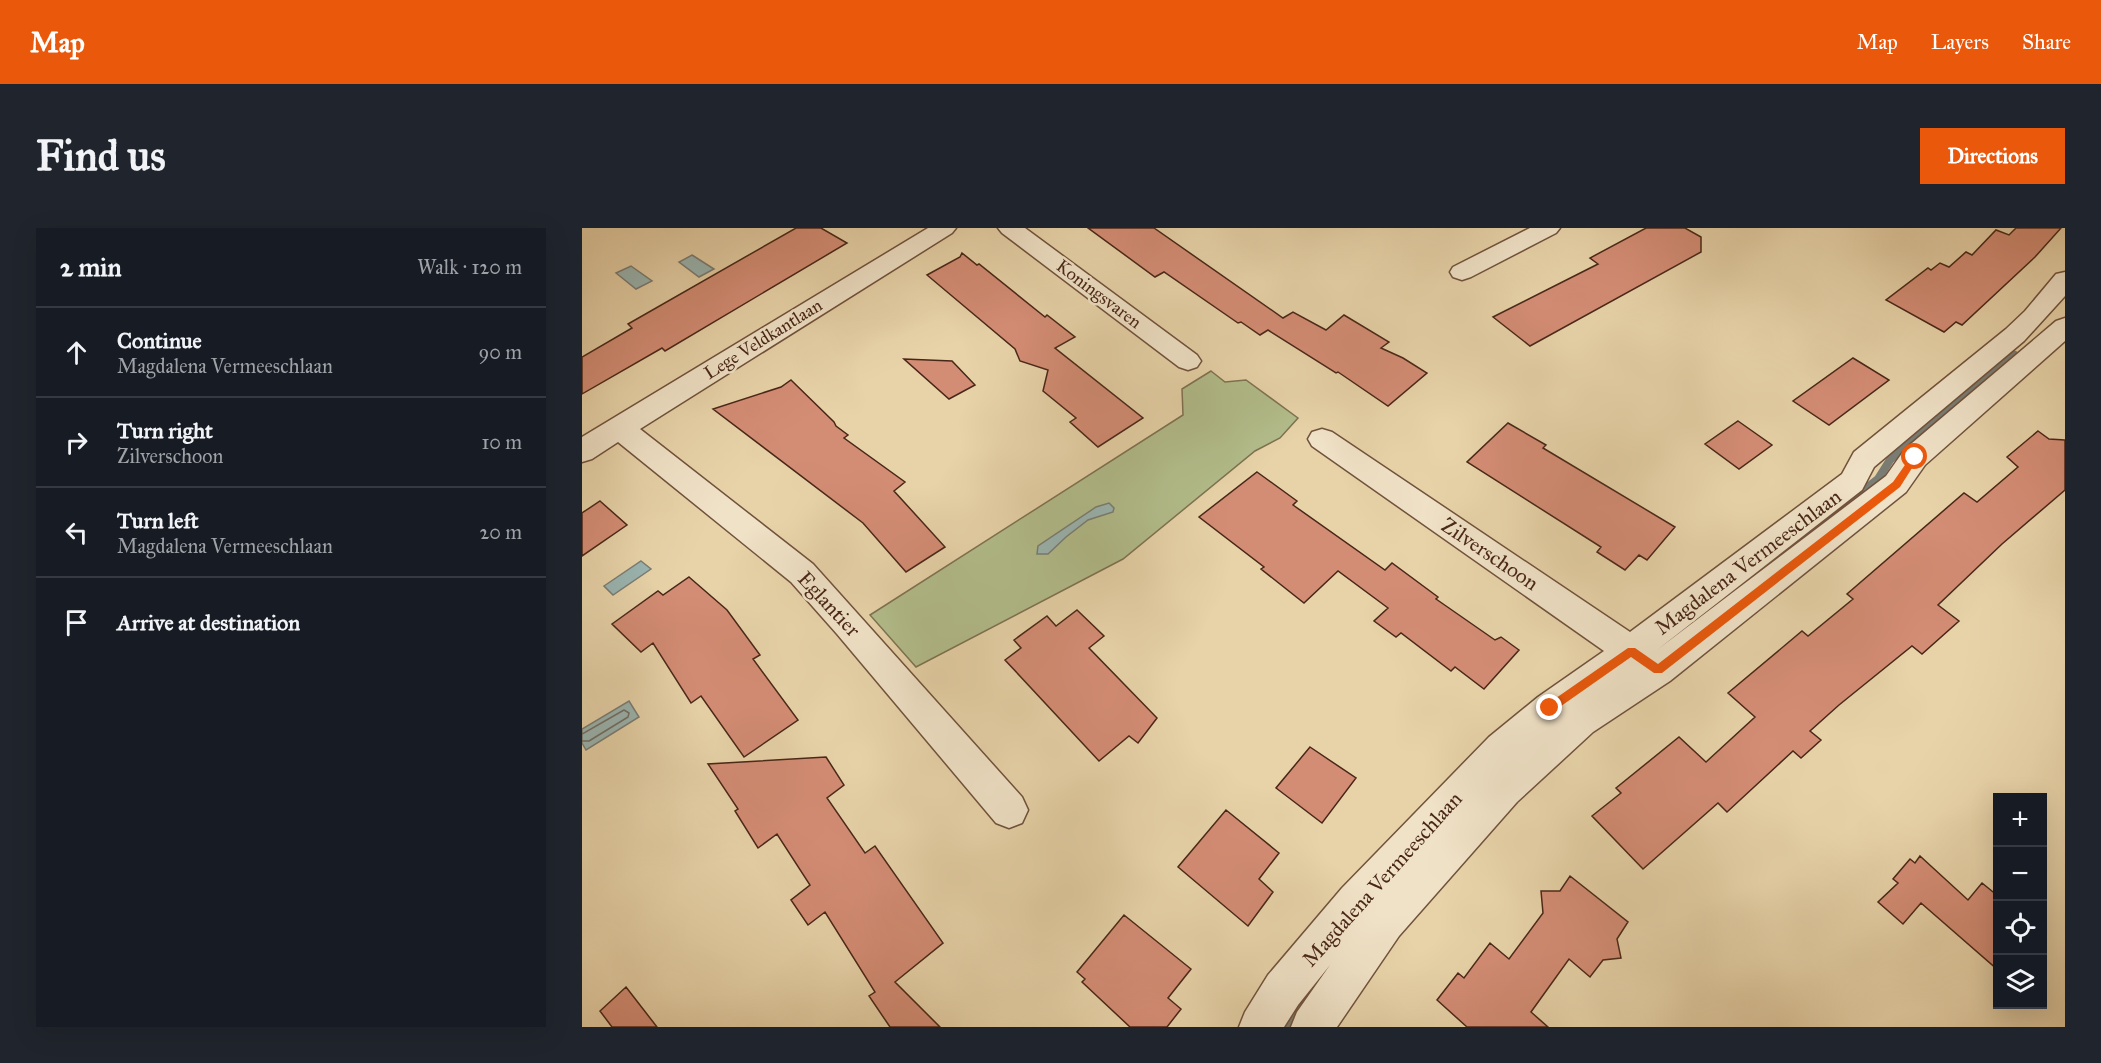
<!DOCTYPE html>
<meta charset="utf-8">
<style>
body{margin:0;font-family:"IM FELL Great Primer",serif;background:#20242c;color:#f1f3f6}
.controls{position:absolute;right:18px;bottom:18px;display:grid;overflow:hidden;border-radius:0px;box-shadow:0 6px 24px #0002}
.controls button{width:54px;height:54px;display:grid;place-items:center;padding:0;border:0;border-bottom:2px solid #363941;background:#171b24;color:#f1f3f6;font:30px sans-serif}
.stop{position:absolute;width:18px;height:18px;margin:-14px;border:4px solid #ea580c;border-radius:50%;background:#fff}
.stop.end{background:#ea580c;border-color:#fff;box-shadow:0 2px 6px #0008}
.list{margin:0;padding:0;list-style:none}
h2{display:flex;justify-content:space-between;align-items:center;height:78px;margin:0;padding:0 24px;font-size:26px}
h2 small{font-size:20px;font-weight:400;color:#9ea1a6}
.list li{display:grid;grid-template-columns:39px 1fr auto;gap:18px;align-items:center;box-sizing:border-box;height:90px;padding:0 24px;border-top:2px solid #363941}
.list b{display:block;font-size:22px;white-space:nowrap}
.list p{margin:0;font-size:20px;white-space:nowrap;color:#9ea1a6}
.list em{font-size:20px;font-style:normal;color:#9ea1a6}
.icon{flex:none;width:33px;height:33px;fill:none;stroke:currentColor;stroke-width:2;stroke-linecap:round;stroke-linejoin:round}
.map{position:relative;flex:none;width:1483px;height:799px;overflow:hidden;border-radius:0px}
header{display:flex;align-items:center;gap:36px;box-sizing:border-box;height:84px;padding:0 30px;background:#ea580c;color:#fff}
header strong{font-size:28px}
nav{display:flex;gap:33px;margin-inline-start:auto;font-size:21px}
.intro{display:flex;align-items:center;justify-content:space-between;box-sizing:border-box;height:144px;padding:0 36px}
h1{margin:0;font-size:42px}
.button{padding:15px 27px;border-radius:0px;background:#ea580c;color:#fff;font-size:21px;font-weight:700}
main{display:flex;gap:36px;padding:0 36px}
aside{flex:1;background:#171b24;border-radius:0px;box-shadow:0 6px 24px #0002}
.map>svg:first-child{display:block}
.green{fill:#b2bd8b;stroke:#7e7252;stroke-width:1.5}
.water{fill:#9ab6b2;stroke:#7a7d74;stroke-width:1.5}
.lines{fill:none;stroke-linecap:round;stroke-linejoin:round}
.shore{stroke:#726e65;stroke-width:1.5}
.stream-far1{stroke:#7a7d74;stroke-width:8}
.stream{stroke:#7a7d74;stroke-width:12}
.building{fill:#d48d75;stroke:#492718;stroke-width:1.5}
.minor-casing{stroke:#71523c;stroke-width:3}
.minor{fill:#f0e2c7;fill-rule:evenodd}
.route{fill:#ea580c}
.labels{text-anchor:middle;stroke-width:5;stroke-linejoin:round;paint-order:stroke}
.far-street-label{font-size:18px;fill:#492718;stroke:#f0e2c7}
.street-label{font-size:21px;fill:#492718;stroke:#f0e2c7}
</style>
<header>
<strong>Map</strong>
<nav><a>Map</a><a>Layers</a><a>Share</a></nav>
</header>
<div class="intro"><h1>Find us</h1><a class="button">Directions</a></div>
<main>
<aside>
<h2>2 min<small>Walk · 120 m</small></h2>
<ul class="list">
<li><svg class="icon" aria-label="ahead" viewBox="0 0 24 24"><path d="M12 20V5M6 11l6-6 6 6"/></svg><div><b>Continue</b><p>Magdalena Vermeeschlaan</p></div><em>90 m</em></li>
<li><svg class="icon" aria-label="right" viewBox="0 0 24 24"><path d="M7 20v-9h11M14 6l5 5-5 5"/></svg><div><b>Turn right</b><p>Zilverschoon</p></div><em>10 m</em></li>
<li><svg class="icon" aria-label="left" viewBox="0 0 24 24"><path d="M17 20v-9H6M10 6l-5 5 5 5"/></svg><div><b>Turn left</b><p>Magdalena Vermeeschlaan</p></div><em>20 m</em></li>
<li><svg class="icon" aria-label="arrive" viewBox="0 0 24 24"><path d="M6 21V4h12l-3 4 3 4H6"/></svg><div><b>Arrive at destination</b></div></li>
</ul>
</aside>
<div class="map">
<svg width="1483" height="799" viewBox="0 0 1483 799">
<rect width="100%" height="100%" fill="#e8d3a9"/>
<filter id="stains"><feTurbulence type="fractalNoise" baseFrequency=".00333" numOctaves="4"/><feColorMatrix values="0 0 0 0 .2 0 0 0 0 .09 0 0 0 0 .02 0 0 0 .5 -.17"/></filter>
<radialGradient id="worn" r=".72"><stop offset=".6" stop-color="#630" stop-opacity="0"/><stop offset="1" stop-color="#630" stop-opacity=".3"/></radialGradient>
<path class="green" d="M629 143 643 154 664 152 716 190 698 210 673 223 541 331 334 439 288 387 601 187 600 161Z"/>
<path class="water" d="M110 27 132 41 117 49 97 34Z
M49 38 70 53 54 61 34 45Z
M527 275 532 280 531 284 506 292 484 309 466 326H455L456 318 514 279Z
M59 333 69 341 31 367 22 358Z
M47 473 57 489 4 522 0 515V501Z"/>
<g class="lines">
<path class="shore" d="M0 506 42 482 47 485 46 489 7 513H0"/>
<path class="stream-far1" d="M1182 340 1296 251 1308 232 1433 127"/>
<path class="stream" d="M1171 349 1184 338
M703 799 729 759"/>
</g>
<path class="building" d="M214 0H239L265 15 83 123 80 120 0 166V129L50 100 46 96Z
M506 0H572L701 90 711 84 744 102 762 87 807 114 799 120 821 130 845 145 806 178 756 144 754 145 686 102 678 107 659 94 656 95 582 44 573 49Z
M1064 0H1103L1119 9V24L948 118 911 89 1016 36 1008 30Z
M1434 0H1479L1453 29 1380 97 1374 94 1362 104 1304 72 1346 40 1349 42 1358 35 1367 39 1384 24 1390 27 1414 2 1427 7Z
M380 25 395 37 397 36 463 89 465 87 493 109 473 120 561 190 516 219 488 194 494 190 461 163 466 142 438 133 433 121 345 47 378 29Z
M1271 130 1307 152 1247 197 1211 173Z
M322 131 370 133 393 157 367 171Z
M209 152 252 194 254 198 266 207 262 210 323 254 312 263 363 319 324 344 281 295 131 181 199 159Z
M1156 193 1190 217 1157 241 1123 216Z
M926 195 964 217 961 220 1093 299 1065 332 1057 327 1043 342 1015 324 1019 319 885 234Z
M1456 203 1467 211 1483 212V262L1420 316 1356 377 1377 393 1340 426 1330 418 1257 477 1228 503 1239 512 1219 530 1211 523 1145 584 1136 575 1061 641 1010 588 1039 565 1034 560 1097 509 1124 534 1173 489 1146 465 1220 403 1226 408 1271 371 1265 366 1382 265 1395 274 1436 239 1425 229Z
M675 244 715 273 711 277 803 342 810 335 856 369 854 371 913 412 919 409 937 422 902 461 873 439 869 443 819 405 814 409 792 393 806 380 756 343 722 375 679 341 682 339 617 289Z
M18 273 45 297 0 328V285Z
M107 349 145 382 178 427 171 431 216 492 162 529 119 468 109 475 71 415 59 424 30 396 76 363 81 367Z
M495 382 522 408 507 420 575 490 556 515 547 508 517 533 423 432 439 420 432 412 465 388 474 398Z
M728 519 774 550 740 595 694 560Z
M244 529 262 557 245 570 283 625 293 618 361 715 313 754 358 799H308L287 768 293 764 243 684 226 697 209 672 228 657 195 606 176 620 153 583 156 581 126 536Z
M644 582 697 625 677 651 691 664 666 698 596 639Z
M1338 628 1386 672 1400 655 1416 668V742L1339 675 1321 696 1296 674 1316 655 1311 651 1328 631 1333 635Z
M988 648 1046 694 1035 711 1039 730 1021 732 1008 749 987 731 949 784 966 799H885L855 772 876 745 882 750 908 715 927 731 961 685 959 663H978Z
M542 687 609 741 586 770 599 781 585 799H548L500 754 503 751 495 744Z
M44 759 75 799H30L18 783Z"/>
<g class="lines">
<defs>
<path id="minor" d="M346 0H374L370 5 58 201 231 336 440 569 446 582 440 595 427 600 414 595 255 406 209 354 36 214 10 231 0 234V209Z
M416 0H443L615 127 619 133 615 139 606 142 597 139 420 5Z
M948 0H978L974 5 889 49 880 52 871 49 868 44 871 39Z
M1483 44V68L1442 113 1292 239 1280 262 1075 422 1304 248 1323 221 1474 93 1483 90V113L1343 237 1324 264 1088 453 1011 504 935 574 817 708 755 799H709L715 784 748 737 716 777 702 799H657L663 784 686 747 760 660 907 509 956 469 1022 423 730 218 726 211 730 204 740 201 750 204 1048 404 1260 246 1272 224 1424 101 1443 83 1474 46Z"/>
</defs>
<use href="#minor" class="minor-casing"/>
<use href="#minor" class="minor"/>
</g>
<path class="route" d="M1333 226 1337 229 1318 259 1080 445H1072L1049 429 972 483H964V477L1046 420H1053L1076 436 1311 254 1330 227Z"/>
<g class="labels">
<g class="far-street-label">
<text transform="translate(517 66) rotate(37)" y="6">Koningsvaren</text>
<text transform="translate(181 111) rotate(-32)" y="6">Lege Veldkantlaan</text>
</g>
<g class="street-label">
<text transform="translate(908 326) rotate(34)" y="7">Zilverschoon</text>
<text transform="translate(1166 334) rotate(-37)" y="7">Magdalena Vermeeschlaan</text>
<text transform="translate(247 376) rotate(47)" y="7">Eglantier</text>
<text transform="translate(800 651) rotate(-48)" y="7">Magdalena Vermeeschlaan</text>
</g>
</g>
<rect width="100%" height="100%" filter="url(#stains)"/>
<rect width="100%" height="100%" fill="url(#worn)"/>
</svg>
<div class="controls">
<button>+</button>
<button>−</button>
<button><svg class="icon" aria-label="locate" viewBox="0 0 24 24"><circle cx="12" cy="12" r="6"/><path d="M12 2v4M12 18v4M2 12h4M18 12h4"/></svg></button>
<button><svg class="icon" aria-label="layers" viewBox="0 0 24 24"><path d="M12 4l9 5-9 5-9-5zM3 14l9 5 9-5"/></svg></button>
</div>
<div class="stop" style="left:1333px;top:229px"></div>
<div class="stop end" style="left:968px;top:480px"></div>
</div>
</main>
